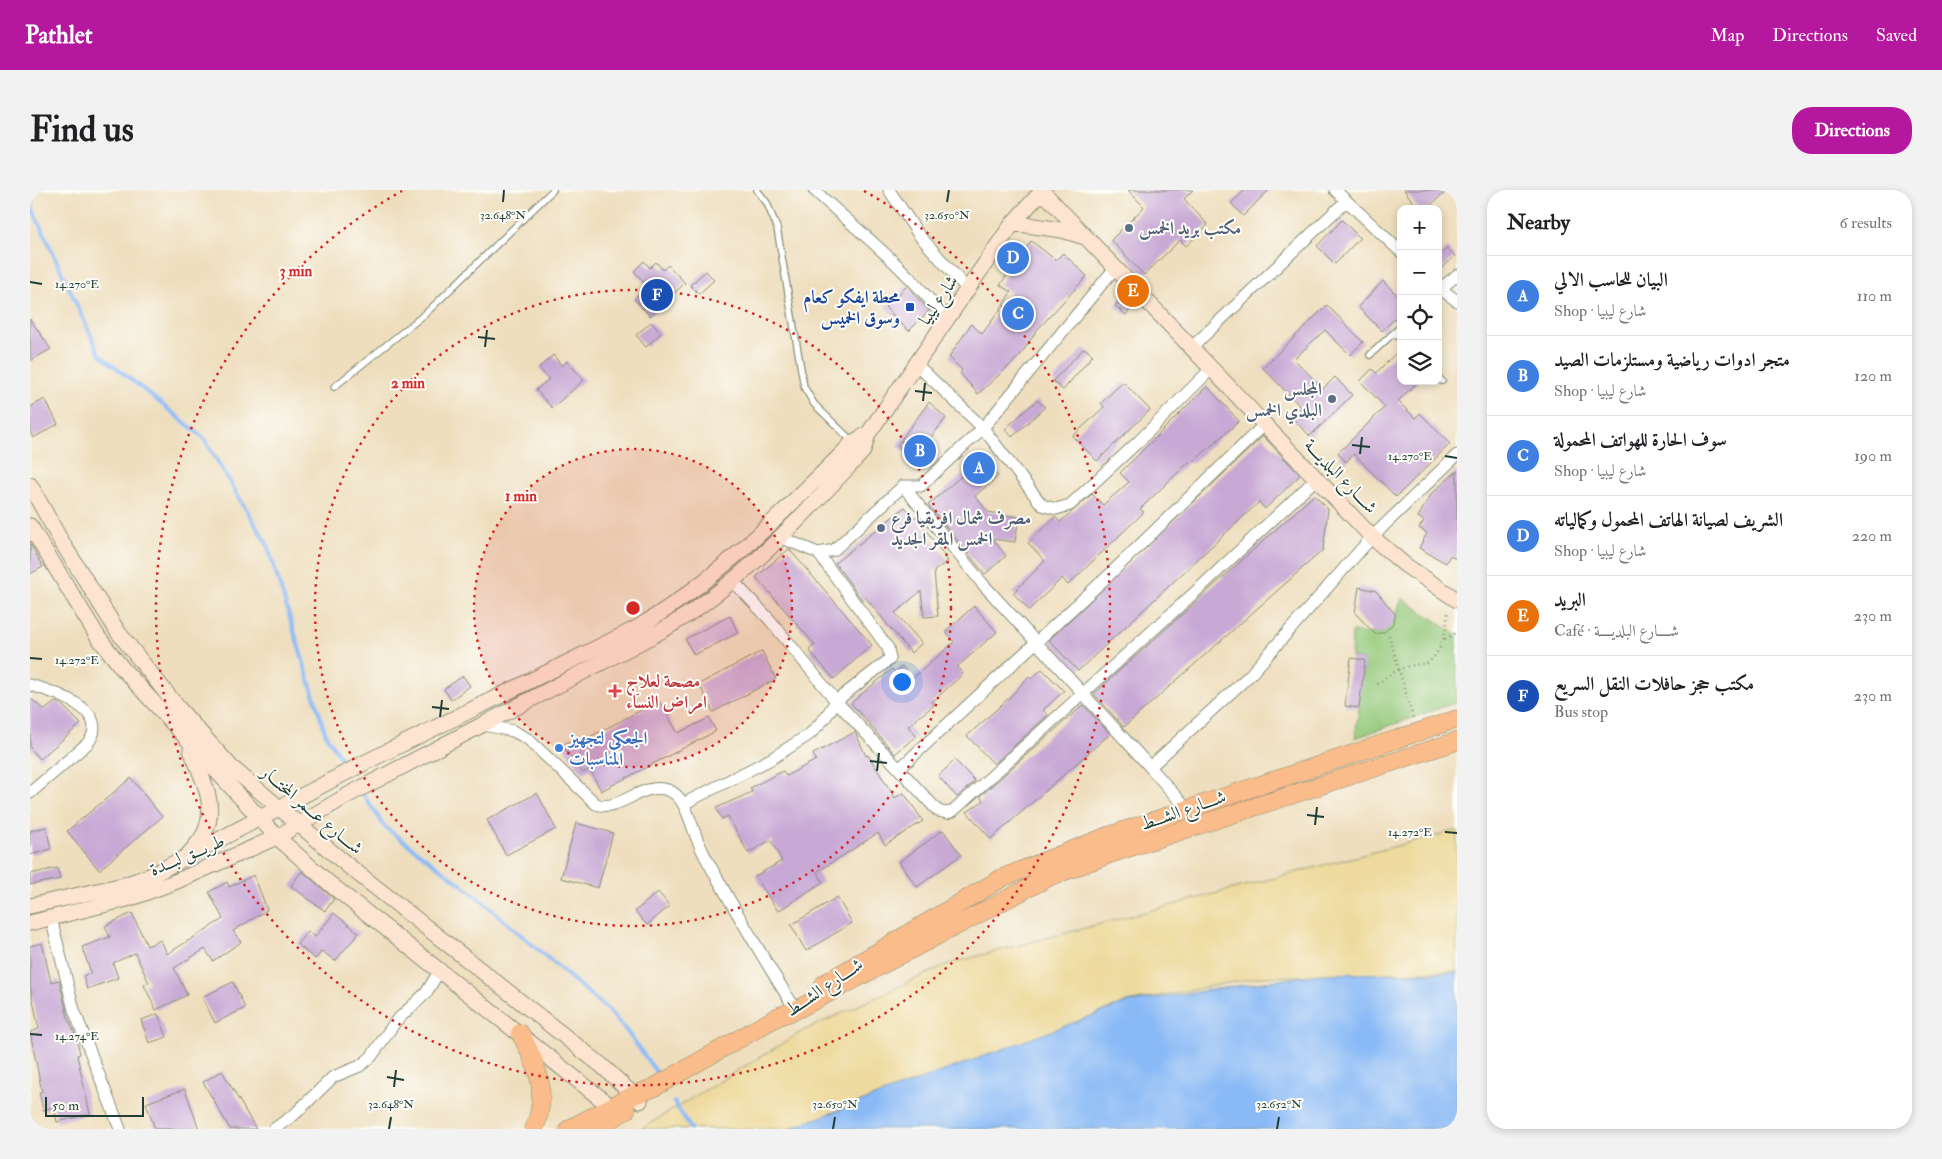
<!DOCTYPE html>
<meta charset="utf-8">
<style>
body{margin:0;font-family:"IM FELL Double Pica",Amiri,serif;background:#f2f2f2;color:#202124}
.controls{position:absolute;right:15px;top:15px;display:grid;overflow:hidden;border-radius:10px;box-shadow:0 2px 8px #0003}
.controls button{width:45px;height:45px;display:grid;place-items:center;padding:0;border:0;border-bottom:1px solid #e0e0e0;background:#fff;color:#202124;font:25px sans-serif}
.scale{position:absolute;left:15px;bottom:12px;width:99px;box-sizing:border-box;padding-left:5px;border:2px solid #1f3d34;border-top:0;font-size:14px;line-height:18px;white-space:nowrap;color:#1f3d34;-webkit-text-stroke:4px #fdfcf7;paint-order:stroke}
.you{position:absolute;left:871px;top:491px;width:18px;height:18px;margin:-12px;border:4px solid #fff;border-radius:50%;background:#1a73e8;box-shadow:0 0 0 8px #1a73e833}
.badge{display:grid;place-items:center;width:32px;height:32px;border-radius:50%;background:#b5179e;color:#fff;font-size:16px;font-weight:700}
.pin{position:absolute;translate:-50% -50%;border:2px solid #fff;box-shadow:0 1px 5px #0006}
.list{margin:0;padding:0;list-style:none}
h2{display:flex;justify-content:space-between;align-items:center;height:65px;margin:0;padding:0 20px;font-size:21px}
h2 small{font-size:16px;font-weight:400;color:#757577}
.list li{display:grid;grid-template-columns:32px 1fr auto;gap:15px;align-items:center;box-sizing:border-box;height:80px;padding:0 20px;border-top:1px solid #e0e0e0}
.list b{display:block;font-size:19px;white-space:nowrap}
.list p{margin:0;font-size:16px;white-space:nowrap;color:#757577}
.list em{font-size:16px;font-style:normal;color:#757577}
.icon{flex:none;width:28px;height:28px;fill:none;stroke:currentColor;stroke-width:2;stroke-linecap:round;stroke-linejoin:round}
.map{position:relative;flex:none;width:1427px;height:939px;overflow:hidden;border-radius:20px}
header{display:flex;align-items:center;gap:30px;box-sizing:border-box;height:70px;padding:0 25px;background:#b5179e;color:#fff}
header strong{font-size:24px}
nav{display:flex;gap:28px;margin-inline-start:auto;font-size:18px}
.intro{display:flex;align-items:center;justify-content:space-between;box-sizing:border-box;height:120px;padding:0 30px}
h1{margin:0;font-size:35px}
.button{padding:12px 22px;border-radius:20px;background:#b5179e;color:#fff;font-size:18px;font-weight:700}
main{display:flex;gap:30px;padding:0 30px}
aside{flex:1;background:#fff;border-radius:20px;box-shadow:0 2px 8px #0003}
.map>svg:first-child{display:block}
.green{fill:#95c97b;stroke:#5a8358}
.sand{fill:#eeda9e;stroke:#868c69}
.water{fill:#8abaf6;stroke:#547c95}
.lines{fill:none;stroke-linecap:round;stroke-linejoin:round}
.stream{stroke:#8abaf6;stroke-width:4}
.building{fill:#c8a9d5}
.lane-casing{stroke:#868e78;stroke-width:8}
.street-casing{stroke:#868e78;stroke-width:13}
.secondary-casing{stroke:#868e78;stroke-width:17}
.primary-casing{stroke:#868e78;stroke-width:19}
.path{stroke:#868e78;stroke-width:2.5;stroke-dasharray:1 4;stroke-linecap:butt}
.lane{stroke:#fff;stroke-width:5.5}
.street{stroke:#fff;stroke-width:11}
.secondary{stroke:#fde4d0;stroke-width:15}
.primary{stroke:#f9bc8a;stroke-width:18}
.ticks{fill:none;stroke:#1f3d34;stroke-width:2}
.ring{fill:none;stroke:#d62828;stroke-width:2.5;stroke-dasharray:2.5 5}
.service-dot{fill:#5c6f8a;stroke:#fdfcf7;stroke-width:2}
.transit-dot{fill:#1a4fb4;stroke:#fdfcf7;stroke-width:2}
.health-dot{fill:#e0444e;stroke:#fdfcf7;stroke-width:2}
.shop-dot{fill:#3f7fe0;stroke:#fdfcf7;stroke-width:2}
.labels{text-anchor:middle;stroke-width:4;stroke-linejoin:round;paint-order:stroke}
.service-label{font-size:18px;font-weight:bold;fill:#4e5e75;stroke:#fdfcf7;text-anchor:start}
.transit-label{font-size:18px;font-weight:bold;fill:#164399;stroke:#fdfcf7;text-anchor:end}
.street-label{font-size:18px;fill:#1f3d34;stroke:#fdfcf7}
.health-label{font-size:18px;font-weight:bold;fill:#be3a42;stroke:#fdfcf7;text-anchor:start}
.shop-label{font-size:18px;font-weight:bold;fill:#366cbe;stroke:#fdfcf7;text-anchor:start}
.ticks-label{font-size:12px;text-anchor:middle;fill:#1f3d34;stroke:#fdfcf7;stroke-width:4;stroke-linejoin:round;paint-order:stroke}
.centre{fill:#d62828;stroke:#fdfcf7;stroke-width:2.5}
.ring-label{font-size:15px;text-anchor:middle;font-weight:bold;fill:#d62828;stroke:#fdfcf7;stroke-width:4;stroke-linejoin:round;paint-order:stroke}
</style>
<header>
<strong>Pathlet</strong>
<nav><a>Map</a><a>Directions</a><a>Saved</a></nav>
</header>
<div class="intro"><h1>Find us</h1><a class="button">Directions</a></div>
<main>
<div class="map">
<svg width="1427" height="939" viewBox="0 0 1427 939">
<rect width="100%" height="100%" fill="#fdfcf7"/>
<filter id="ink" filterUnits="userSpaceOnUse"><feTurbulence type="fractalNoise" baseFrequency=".02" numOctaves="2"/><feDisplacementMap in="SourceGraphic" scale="10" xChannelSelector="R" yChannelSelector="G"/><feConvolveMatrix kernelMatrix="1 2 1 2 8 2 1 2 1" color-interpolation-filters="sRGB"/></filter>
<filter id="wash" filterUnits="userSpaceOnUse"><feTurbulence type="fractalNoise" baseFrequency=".0096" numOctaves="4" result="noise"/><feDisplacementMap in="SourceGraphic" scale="20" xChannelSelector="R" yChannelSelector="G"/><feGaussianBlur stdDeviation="1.12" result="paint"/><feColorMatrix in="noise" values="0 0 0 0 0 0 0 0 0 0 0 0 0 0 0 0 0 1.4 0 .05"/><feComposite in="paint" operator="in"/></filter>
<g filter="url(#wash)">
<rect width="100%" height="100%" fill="#eedebd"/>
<path class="green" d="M1372 408 1427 445V512L1325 548 1335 470 1321 468 1322 442C1360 447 1360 441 1372 408Z"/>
<path class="sand" d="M1427 640V781L1230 787 1097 812 837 913 758 939H611L773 841 918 774Z"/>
<path class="water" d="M1427 783V939H758L1099 812 1289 784Z"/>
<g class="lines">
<path class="stream" d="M1 0 3 20 70 165 173 247 237 354 296 545 317 578
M331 601 355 637 440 701 579 821 598 843 627 883
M644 912 661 939"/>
</g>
<g id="blocks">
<path class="building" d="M1098 0H1163L1154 9 1178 35 1156 56 1150 50 1114 85 1081 50 1114 17Z
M1215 0H1239L1213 26 1201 13Z
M1374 0H1418L1396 19H1389Z
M1312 30 1330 48 1305 74 1287 56Z
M1001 51 1026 70 1033 63 1057 86 1007 140 989 167 948 204 930 183 932 180 919 167 941 134 952 144 970 120 981 102 970 95Z
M1417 58 1425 66 1408 82V67Z
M614 71 620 78 626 72 633 80 638 75 655 93 620 126 604 109 617 96 604 81Z
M676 81 684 90 669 104 660 95Z
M1353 91 1371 109V122L1352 141 1328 117Z
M877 96 899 121 879 141 855 117Z
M1092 107 1103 117 1096 125 1085 116Z
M1297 115 1333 152 1320 165 1295 140 1264 169 1293 199 1305 187 1322 205 1280 246 1261 227 1271 217 1233 178Z
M0 129 21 159 0 171Z
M621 132 631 143 616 157 606 145Z
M1054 158 1063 165 1033 200 1023 191Z
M1371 158V191H1389L1368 211 1385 228 1390 223 1420 254 1366 307 1324 264 1316 272 1308 263 1355 217 1330 191 1342 179 1346 183Z
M523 165 532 176 537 171 554 190 522 218 506 200 519 189 509 178Z
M1093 192 1120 220 1067 271 1043 246 1074 217 1071 213Z
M1177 196 1209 231 1161 274 1159 272 1110 319 1114 322 1038 395 1032 388 999 420 983 403 1015 371 998 353 1025 327 1030 332 1062 304 1073 315 1099 292 1090 283Z
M15 209 28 234 3 248 0 242V217Z
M1007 210 1015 217 982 247 975 239Z
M899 212 916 228 883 270 867 255Z
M1233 246 1270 285 1235 319 1229 312 1048 481 1019 450Z
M952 268 968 286 945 306 958 322 989 327 985 352 963 349 976 366 955 384 898 315Z
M1427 281V370L1420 365 1416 373 1389 358 1397 343 1389 338 1394 331 1388 327 1402 303Z
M1284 305 1298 319 1293 360 1094 537 1064 504Z
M875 317 884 328 886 326 918 371 904 381 908 426 894 427 891 401 865 423 892 453 881 463 835 407 832 410 805 373Z
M0 354 13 377 0 384Z
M759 359 842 455 804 489 779 460 785 455 726 387Z
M1329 397 1346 401 1366 425 1362 435 1354 442 1345 444 1325 423Z
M944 416 967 442 927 477 933 484 902 512 904 515 878 536 886 546 865 564 821 513 862 479 865 482 872 476 882 489 924 452 917 444V440Z
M700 426 708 443 664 465 655 449Z
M732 461 746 489 683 522 669 494Z
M1321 468 1335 470 1329 518 1315 516Z
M1012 479 1034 501 1013 520 1018 525 964 574 937 546 981 506 999 486 1001 489Z
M433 486 440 496 421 510 414 499Z
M0 508 15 520 25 512 31 514 51 534 10 569 0 558Z
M629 511 648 543 679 528 686 541 571 601 560 579 553 583 532 555 547 547 550 552Z
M1053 515 1080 544 961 649 937 622 953 611 950 606Z
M825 542 836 566 838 565 865 608 874 603 893 631 855 655 848 643 787 682 793 692 748 721 725 686 752 671 741 650 718 663 698 626 692 629 686 618 722 602 720 598 753 581 756 586 786 570 783 564Z
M925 570 945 591 927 607 908 586Z
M101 588 132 627 69 680 37 641Z
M507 603 526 639 476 665 457 630Z
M546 633 583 643 568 698 531 688Z
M16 637 21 659 0 665V641Z
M913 640 931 665 887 697 869 672Z
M27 678 30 689 0 695V684Z
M272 681 304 709 295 721 261 696Z
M224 685 237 720 203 741 211 752 183 771 175 759 144 778 157 805 126 820 114 795 119 793 105 763 83 773 88 788 57 799 53 786 61 783 52 757 80 747 75 736 102 723 117 756 131 750 137 764 193 729 179 702 197 692 199 697Z
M628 702 640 716 617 735 605 721Z
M807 707 822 733 776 761 761 735Z
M304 723 329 743 305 771 292 761 285 769 267 754 278 741 285 747Z
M12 753 21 792 29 790 39 832H40L47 850 50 864 47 865 60 924 27 932 24 917 13 920 9 902H12L0 842 9 839 0 796V756Z
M203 792 215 818 185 833 172 807Z
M128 824 137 847 119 853 111 830Z
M192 881 226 939H200L173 892Z
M155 899 169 939H125L116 913Z"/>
</g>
</g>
<g filter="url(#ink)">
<use href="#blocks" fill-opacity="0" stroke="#868e78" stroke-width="1"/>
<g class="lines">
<defs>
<path id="lane" d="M727 0 737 13 747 38 774 197 784 214 823 252
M1364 143 1371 150
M1340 165 1371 136
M1408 187 1412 191
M304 197 395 124 523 0"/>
<path id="street" d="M784 0C827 40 883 83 916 131
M859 0 889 45 938 100
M1305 0 1371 62
M1408 97 1427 111
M1410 99 1427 85
M1161 158 1316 11
M887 175 953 238 1012 315 1026 319 1040 315 1110 250 1180 180
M873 296 952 393 1120 577 1220 485 1342 347 1427 265
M752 348 788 363 804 360 873 296H891L953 238 1085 78
M702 390 740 430 806 511 908 621 917 623 923 621 1174 394 1287 288
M0 495C22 501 83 520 58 553L0 603
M454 535 483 541 498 549 566 614C590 623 611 591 638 600 656 606 661 636 668 651 675 669 686 685 695 702 718 742 741 781 766 820
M1120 577 1157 619
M870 578 1080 384 1235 234
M653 614 741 569 780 544 795 528 806 511 860 469 858 458 788 363
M21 728 44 820 90 939
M244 939 265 924 303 887 330 876 341 867 366 831 396 803 410 780"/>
<path id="secondary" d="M1012 1 1342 347 1375 375 1427 410
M983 33 1032 40 1055 47
M0 295 31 351 88 442 149 519 201 577 316 674 571 875 610 911
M0 336 68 447 92 478 247 647 300 694 589 923
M157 666C163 659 171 651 175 642 188 614 171 586 161 560
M0 716 94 695 122 685 338 571 605 439C664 404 717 358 766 309 785 290 805 272 823 252L838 244
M0 733 101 708 147 691 247 647 318 605 622 446C705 401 769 330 833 261L838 244 983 33 1013 0"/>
<path id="primary" d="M794 794 972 688 1075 647 1427 529
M490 843C508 876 519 902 504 939
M539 939 604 905 623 898 749 826 766 820 1019 687 1080 664 1427 551
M565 939 596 920"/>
</defs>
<use href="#lane" class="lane-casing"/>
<use href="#street" class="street-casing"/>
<use href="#secondary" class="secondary-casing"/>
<use href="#primary" class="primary-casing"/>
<path class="path" d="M1359 445 1383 528
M1415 449 1427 442
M1347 494C1363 481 1375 474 1396 474 1414 461 1416 440 1418 420"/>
<use href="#lane" class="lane"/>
<use href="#street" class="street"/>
<use href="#secondary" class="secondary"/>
<use href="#primary" class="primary"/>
</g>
</g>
<path class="ticks" d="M473 12 474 0M917 12 919 0M0 92 12 94M448 147 465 149M455 157 457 140M885 201 902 203M893 211 895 193M1322 255 1340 257M1330 264 1332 247M1415 266 1427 268M0 468 12 469M402 517 419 519M410 527 412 510M840 571 857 573M847 581 849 563M1277 625 1294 627M1285 635 1287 617M1415 642 1427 643M0 844 12 845M357 887 374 890M364 897 366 880M359 939 361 927M803 939 805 927M1247 939 1249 927"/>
<circle cx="603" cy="418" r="159" fill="#d62828" fill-opacity=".12"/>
<g class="ring">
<circle cx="603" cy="418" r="159"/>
<circle cx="603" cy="418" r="318"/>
<path d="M834 1A477 477 0 1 1 372 1"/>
</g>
<g class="service-dot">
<circle cx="1099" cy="38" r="5"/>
<circle cx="1302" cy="209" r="5"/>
<circle cx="851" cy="338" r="5"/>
</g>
<rect class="transit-dot" x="875" y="112" width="10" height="10" rx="2.5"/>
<path class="health-dot" d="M582.5 493.5h5v5h5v5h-5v5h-5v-5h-5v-5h5z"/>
<circle class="shop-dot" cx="529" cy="558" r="5"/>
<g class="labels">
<g class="service-label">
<text x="1109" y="44">مكتب بريد الخمس</text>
<text x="1292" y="205" text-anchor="end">المجلس<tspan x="1292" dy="21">البلدي الخمس</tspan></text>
<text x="861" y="334">مصرف شمال افريقيا فرع<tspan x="861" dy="21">الخمس المقر الجديد</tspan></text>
</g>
<g class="transit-label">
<text x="870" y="113">محطة ايفكو كعام<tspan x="870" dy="21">وسوق الخميس</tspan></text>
</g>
<g class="street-label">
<text transform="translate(908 110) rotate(-56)" y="6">شارع ليبيا</text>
<text transform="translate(1311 286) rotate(46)" y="6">شــــارع البلديــــة</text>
<text transform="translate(282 620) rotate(40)" y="6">شــــارع عـــمر المختـــار</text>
<text transform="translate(1153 620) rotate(-19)" y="6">شــــارع الشـــط</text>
<text transform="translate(157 665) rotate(-23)" y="6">طريـــق لبـــدة</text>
<text transform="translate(794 797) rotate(-34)" y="6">شــــارع الشـــط</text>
</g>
<g class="health-label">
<text x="596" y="497">مصحة لعلاج<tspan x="596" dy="21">امراض النساء</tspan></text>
</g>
<g class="shop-label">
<text x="539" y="554">الجعكي لتجهيز<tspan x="539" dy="21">المناسبات</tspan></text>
</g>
</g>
<g class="ticks-label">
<text x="473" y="29">32.648°N</text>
<text x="917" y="29">32.650°N</text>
<text x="47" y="98">14.270°E</text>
<text x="1380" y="270">14.270°E</text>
<text x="47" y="474">14.272°E</text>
<text x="1380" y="646">14.272°E</text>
<text x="47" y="850">14.274°E</text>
<text x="361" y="918">32.648°N</text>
<text x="805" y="918">32.650°N</text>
<text x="1249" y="918">32.652°N</text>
</g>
<circle cx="603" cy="418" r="8" class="centre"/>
<g class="ring-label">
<text x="266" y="86">3 min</text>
<text x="378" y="198">2 min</text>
<text x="491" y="311">1 min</text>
</g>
</svg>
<div class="controls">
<button>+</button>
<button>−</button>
<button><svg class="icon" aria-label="locate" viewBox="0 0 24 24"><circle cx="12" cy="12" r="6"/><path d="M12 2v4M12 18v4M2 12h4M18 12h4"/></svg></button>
<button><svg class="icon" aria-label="layers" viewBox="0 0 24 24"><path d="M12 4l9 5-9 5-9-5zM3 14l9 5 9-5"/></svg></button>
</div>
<div class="scale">50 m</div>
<div class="you"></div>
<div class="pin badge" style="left:949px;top:278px;background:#3f7fe0">A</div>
<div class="pin badge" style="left:890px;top:261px;background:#3f7fe0">B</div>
<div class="pin badge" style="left:988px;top:124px;background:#3f7fe0">C</div>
<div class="pin badge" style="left:983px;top:68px;background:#3f7fe0">D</div>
<div class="pin badge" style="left:1103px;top:101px;background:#e8710a">E</div>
<div class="pin badge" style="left:627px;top:105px;background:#1a4fb4">F</div>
</div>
<aside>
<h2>Nearby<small>6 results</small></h2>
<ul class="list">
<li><span class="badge" style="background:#3f7fe0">A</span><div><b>البيان للحاسب الالي</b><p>Shop · شارع ليبيا</p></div><em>110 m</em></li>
<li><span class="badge" style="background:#3f7fe0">B</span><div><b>متجر ادوات رياضية ومستلزمات الصيد</b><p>Shop · شارع ليبيا</p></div><em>120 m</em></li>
<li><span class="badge" style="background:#3f7fe0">C</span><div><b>سوف الحارة للهواتف المحمولة</b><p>Shop · شارع ليبيا</p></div><em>190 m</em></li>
<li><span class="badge" style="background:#3f7fe0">D</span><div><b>الشريف لصيانة الهاتف المحمول وكمالياته</b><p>Shop · شارع ليبيا</p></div><em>220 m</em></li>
<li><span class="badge" style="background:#e8710a">E</span><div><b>البريد</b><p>Café · شــــارع البلديــــة</p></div><em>230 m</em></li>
<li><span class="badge" style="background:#1a4fb4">F</span><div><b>مكتب حجز حافلات النقل السريع</b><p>Bus stop</p></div><em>230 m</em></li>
</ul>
</aside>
</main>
